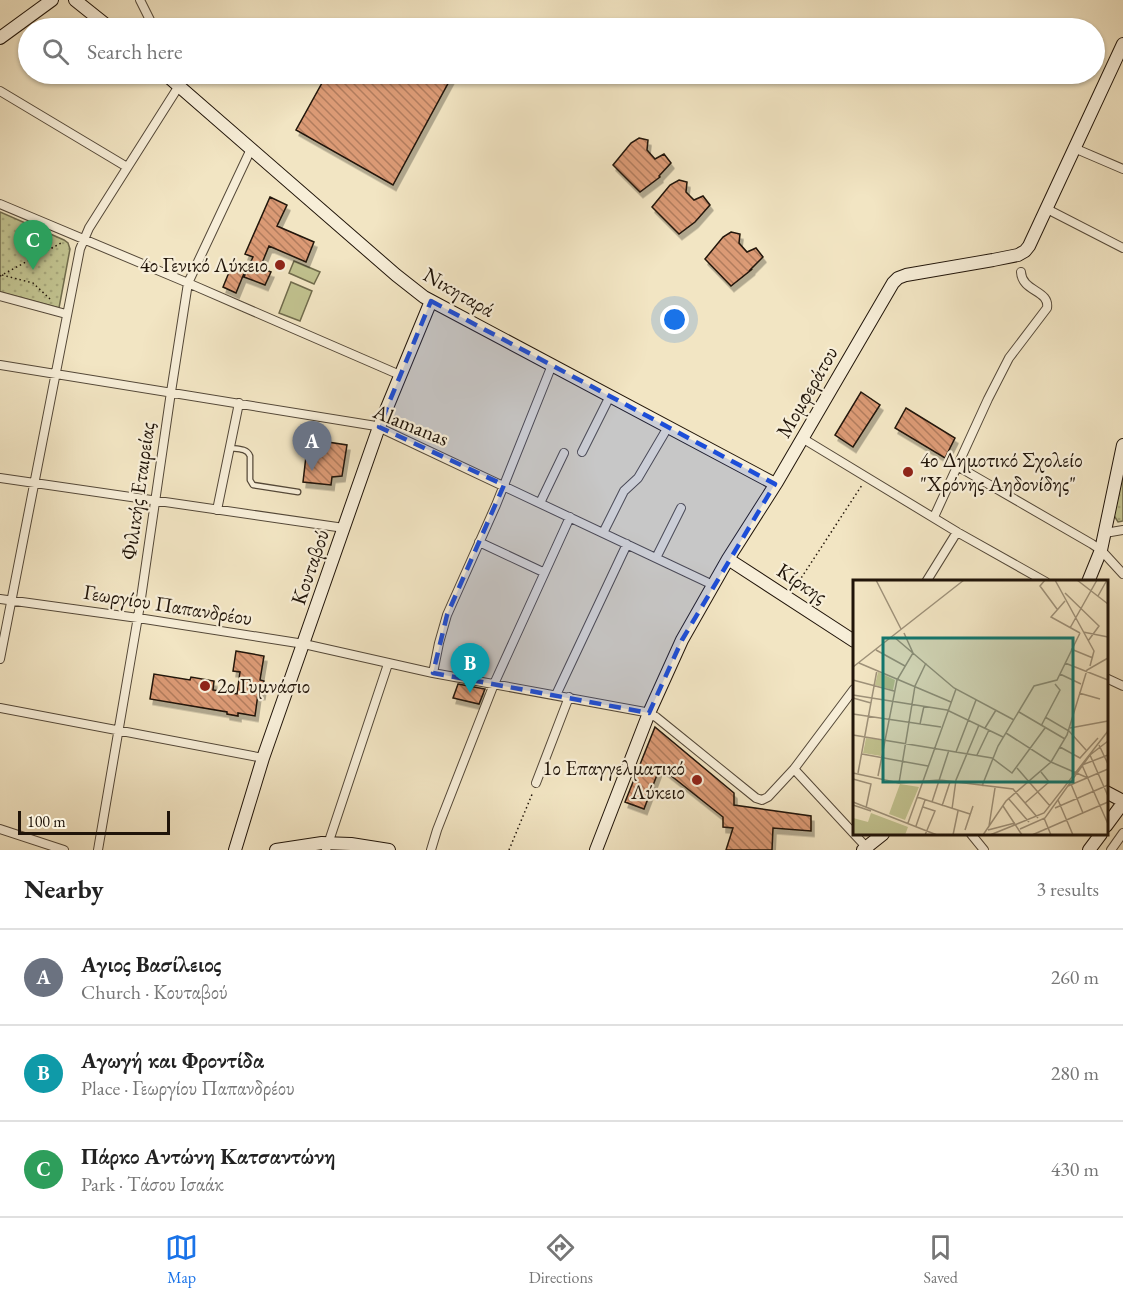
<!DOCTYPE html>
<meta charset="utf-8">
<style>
body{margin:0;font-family:"EB Garamond",serif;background:#f6f6f6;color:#222}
.scale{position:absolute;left:18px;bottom:15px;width:152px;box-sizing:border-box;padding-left:6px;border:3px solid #201409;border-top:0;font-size:16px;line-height:21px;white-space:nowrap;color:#201409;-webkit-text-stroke:4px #f7eed8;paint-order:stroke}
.you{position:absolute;left:675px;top:320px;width:21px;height:21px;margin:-15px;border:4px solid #fff;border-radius:50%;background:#1a73e8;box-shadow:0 0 0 9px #1a73e833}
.badge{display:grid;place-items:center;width:39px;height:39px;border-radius:50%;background:#1a73e8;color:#fff;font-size:20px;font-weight:700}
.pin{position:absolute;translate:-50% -50px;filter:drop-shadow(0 2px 3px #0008)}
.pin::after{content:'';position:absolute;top:32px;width:21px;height:18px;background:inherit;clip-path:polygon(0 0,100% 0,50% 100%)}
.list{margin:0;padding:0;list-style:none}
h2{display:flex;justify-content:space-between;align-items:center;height:78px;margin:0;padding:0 24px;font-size:26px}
h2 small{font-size:20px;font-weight:400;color:#767676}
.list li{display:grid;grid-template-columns:39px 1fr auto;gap:18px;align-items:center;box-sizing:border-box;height:96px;padding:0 24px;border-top:2px solid #e0e0e0}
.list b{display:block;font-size:22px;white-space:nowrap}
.list p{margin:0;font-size:20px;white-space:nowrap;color:#767676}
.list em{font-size:20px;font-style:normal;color:#767676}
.icon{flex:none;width:33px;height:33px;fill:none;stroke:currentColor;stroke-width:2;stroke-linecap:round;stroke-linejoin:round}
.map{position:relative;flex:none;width:1123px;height:850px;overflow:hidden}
.search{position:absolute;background:#fff;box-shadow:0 2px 4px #0004;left:18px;right:18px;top:18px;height:66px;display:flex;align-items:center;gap:15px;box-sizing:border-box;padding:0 21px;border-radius:33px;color:#767676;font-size:22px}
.sheet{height:366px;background:#fff}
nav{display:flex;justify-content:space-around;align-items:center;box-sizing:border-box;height:84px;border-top:2px solid #e0e0e0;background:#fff;font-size:16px;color:#767676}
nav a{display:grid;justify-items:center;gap:3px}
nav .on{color:#1a73e8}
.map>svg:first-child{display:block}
.grass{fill:#c1c28f;stroke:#706b4c;stroke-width:1.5}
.park{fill:url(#park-dots);stroke:#706b4c;stroke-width:1.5}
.building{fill:url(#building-back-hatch);stroke:#201409;stroke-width:1.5;filter:url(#shadow)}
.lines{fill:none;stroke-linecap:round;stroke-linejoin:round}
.lane-casing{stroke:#544838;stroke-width:7}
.street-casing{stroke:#544838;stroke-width:10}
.secondary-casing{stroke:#201409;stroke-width:14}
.path{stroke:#201409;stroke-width:1.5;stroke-dasharray:1.5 3;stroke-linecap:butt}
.lane{stroke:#f7eed8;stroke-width:4.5}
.street{stroke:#f7eed8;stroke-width:8}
.secondary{stroke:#f7eed8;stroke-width:12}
.marked{fill:#1d4ed8;fill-opacity:0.2;stroke:#1d4ed8;stroke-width:4.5;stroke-dasharray:12 8;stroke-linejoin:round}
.poi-dot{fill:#8f2418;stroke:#f7eed8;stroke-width:2}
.labels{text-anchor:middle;stroke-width:4.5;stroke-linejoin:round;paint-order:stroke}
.poi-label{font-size:21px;fill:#201409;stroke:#f7eed8;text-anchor:end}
.street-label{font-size:21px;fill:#201409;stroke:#f7eed8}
.inset-road{fill:none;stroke:#9e9179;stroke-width:1.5}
.view{fill:#0f766e;fill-opacity:0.15;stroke:#0f766e;stroke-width:3}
.inset-edge{fill:none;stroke:#201409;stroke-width:3}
</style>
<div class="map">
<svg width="1123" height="850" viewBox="0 0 1123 850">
<defs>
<pattern id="park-dots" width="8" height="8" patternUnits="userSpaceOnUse" patternTransform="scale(1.5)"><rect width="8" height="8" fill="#c1c28f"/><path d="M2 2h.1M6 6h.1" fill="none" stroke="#a6a67a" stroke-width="1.8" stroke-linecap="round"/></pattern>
<pattern id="building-back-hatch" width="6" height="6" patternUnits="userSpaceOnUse" patternTransform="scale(1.5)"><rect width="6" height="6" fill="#db9a74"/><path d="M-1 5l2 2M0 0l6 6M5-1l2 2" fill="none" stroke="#b17c5d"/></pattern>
<filter id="shadow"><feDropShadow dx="3" dy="5.5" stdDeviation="0" flood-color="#0004"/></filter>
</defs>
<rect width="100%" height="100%" fill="#f2e5c3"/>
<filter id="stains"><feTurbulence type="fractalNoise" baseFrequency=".00333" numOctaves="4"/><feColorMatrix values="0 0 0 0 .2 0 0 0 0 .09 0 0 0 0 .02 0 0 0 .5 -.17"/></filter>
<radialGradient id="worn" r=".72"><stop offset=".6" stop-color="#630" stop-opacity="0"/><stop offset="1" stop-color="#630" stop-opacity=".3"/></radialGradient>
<path class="grass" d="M294 261 320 272 314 284 289 273Z
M291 282 312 291 300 321 279 313Z"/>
<path class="park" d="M0 212 64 240 68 243 70 249 59 308 0 292Z
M1123 470V521L1118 522 1113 514Z"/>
<path class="building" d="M327 74H448L452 76 393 185 296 130Z
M639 138 648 140 647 150 655 159 664 154 671 163 659 176 660 177 640 192 613 165 631 143Z
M679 180 687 182 686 192 694 200 703 196 710 205 695 222 679 234 652 207 670 185Z
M270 197 287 205 277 226 314 242 306 262 269 246 260 268 271 272 265 285 244 277 253 257 245 254Z
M731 232 740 234 739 243 747 252 756 248 763 257 750 270H751L731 286 705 259 723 237Z
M232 265 245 271 236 293 223 287Z
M861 392 880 405 853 447 835 435Z
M906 408 955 438 945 458 895 428Z
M308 439 347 445 342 476 332 477 331 485 303 482Z
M236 651 264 656 260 680 264 681 262 694H258L255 716 238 713V716L227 714V712L150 699 154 674 190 680 191 677 214 681 213 690 237 694 240 672 233 671Z
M458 684 485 689 479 704 453 698Z
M655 727 734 793V805L811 816V831L773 828 772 850H726L733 828 723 827V817L660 767 644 809 625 802Z"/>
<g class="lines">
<defs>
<path id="lane" d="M230 448C237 449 247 448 250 456V480L253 485 298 492"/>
<path id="street" d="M140 0 154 28
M0 91 127 167
M1074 148 1123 169
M0 204 188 283 400 375
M1047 209 1123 248
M0 296 66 314
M0 365 376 426 713 585
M802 438 957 532 1046 582
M582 452 610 396
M957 466 1092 544 1101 550 1123 574
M0 478 344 528
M540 503 564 453
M217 510 239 403
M934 517 988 399 1009 358 1047 308C1050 290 1022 292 1021 272
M603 533 624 491 638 478 668 427
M1105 533 1123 530
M479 542 543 572
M656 558 681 508
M926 582 957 532
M0 599 138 618 304 644 433 673 645 712 656 717 756 798 762 800 768 797 794 769 854 689
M0 659 80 249 89 228 177 89 179 84 176 74
M433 673 439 643 447 615 496 505 552 365
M1106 678 1123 686
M556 695 627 544
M0 708 263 758
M794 769 869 850
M536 783 569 697
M0 829 64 850
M971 834 984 850
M98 850 140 605 171 392 188 283 251 149
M326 850 388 664
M431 850 437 830 494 684 570 517
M1111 850 1123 833"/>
<path id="secondary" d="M75 0 110 28
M0 38 52 0
M165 74 396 275 424 297 775 484
M728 559 854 641
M1088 582 1101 550 1123 445
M1106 792 1123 801
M1106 826 1123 803
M235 850 263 758 379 427 431 301
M276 850 322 843 351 844 389 850
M596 850 649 713 682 640 728 559 777 482 893 283 898 278 906 275 993 260 1018 255 1025 251 1029 246 1123 44
M863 850 883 834
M1089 850 1101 834"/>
</defs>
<use href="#lane" class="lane-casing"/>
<use href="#street" class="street-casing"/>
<use href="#secondary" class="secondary-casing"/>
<path class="path" d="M2 275 33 283 50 299
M0 276 63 242
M794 589 862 485
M509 850 533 792"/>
<use href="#lane" class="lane"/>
<use href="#street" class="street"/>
<use href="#secondary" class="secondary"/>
</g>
<path class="marked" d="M431 301 775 484 682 640 649 713 433 673 447 615 504 485 379 427Z"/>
<g class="poi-dot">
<circle cx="280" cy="265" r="6"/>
<circle cx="908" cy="472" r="6"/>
<circle cx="205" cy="686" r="6"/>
<circle cx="697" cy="780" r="6"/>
</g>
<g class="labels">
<g class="poi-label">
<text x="268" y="272">4ο Γενικό Λύκειο</text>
<text x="920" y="467" text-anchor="start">4ο Δημοτικό Σχολείο<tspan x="920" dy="24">"Χρόνης Αηδονίδης"</tspan></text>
<text x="217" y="693" text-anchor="start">2ο Γυμνάσιο</text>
<text x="685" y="775">1ο Επαγγελματικό<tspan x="685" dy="24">Λύκειο</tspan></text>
</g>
<g class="street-label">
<text transform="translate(459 292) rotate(30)" y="7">Νικηταρά</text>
<text transform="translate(807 392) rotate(-60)" y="7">Μομφεράτου</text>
<text transform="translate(411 425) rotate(22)" y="7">Alamanas</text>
<text transform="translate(138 491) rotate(-82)" y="7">Φιλικής Εταιρείας</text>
<text transform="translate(310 567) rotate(-71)" y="7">Κουταβού</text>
<text transform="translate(802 583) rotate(33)" y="7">Κίρκης</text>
<text transform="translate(168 605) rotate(9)" y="7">Γεωργίου Παπανδρέου</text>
</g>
</g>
<g transform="translate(853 580)">
<rect width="255" height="255" fill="#f2e5c3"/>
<path d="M25 92 42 100 40 110 22 105ZM13 158 31 160 28 176 10 173ZM47 204 66 207 52 240 36 234ZM18 233 55 247 52 255H0V238L15 242Z" fill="#c1c28f"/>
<path class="inset-road" d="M23 0 48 49M192 0 187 6 204 29M202 0 241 71 237 86M224 0 255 24M212 13 246 46 235 61M245 16 254 0M212 21 198 37 227 53M217 48 244 0M230 52 255 57M41 57 101 108 161 140M218 69 240 78M23 70 52 86M6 83 98 122M212 83 255 100M0 87 111 0M207 94 228 104M0 100 41 111M226 113 247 119M0 115 94 130 150 157M0 118 18 123M166 132 212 159M0 134 88 147M192 137 216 151 233 170M67 144 71 126M188 146 207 110 202 104M132 148 143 130M217 148 255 141M153 153 198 182 235 198M0 155 139 178 159 193 192 148M246 165 255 184M207 167 227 178 245 158M103 172 123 120M9 174 75 186M124 175 136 150M237 175 255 216M255 175 229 185 255 244M164 188 197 226M0 193 46 203 87 200 160 209 185 238M5 193 24 90M25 196 44 100 60 73 51 53M0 199 18 204 13 228M46 203 62 106 73 83M218 204 230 233M129 206 145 166 181 106 204 100 227 53M215 206 255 189M64 217 117 234M155 218 176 242M205 220 220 255M0 222 84 255M79 222 96 170M172 223 196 202 188 192M0 225 18 231M89 226 97 202M150 226 169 255M70 227 82 231 72 255M202 228 255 205M99 229 103 200 126 145M191 238 198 255M55 243 103 109M63 246 72 220M136 246 142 208M167 249 192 238 237 175 255 161M112 250 120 226M135 250 162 243M100 255 105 231M130 255 153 221 198 182 214 155 234 90 255 78M137 255 191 233 255 151M179 255 255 222"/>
<path class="view" d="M30 58H220V202H30Z"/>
<rect width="255" height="255" class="inset-edge"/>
</g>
<rect width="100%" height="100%" filter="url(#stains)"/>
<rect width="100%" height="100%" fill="url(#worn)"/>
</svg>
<div class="scale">100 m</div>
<div class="you"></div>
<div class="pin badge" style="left:312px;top:471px;background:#6b7280">A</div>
<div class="pin badge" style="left:470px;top:693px;background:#0f9aa8">B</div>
<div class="pin badge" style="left:33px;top:270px;background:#2e9e5b">C</div>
<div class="search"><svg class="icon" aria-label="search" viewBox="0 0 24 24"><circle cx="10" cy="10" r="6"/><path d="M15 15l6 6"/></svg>Search here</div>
</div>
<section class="sheet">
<h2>Nearby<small>3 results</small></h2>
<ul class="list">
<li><span class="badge" style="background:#6b7280">A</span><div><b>Αγιος Βασίλειος</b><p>Church · Κουταβού</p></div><em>260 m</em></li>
<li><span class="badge" style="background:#0f9aa8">B</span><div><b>Αγωγή και Φροντίδα</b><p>Place · Γεωργίου Παπανδρέου</p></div><em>280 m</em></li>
<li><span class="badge" style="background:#2e9e5b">C</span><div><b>Πάρκο Αντώνη Κατσαντώνη</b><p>Park · Τάσου Ισαάκ</p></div><em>430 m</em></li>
</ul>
</section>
<nav>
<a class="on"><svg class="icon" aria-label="map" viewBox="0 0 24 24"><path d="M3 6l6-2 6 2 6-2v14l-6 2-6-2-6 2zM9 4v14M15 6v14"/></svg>Map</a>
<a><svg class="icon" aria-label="directions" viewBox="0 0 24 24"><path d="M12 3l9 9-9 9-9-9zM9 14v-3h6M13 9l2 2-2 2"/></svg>Directions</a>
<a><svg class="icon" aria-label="saved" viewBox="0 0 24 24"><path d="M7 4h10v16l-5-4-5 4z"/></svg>Saved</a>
</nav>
